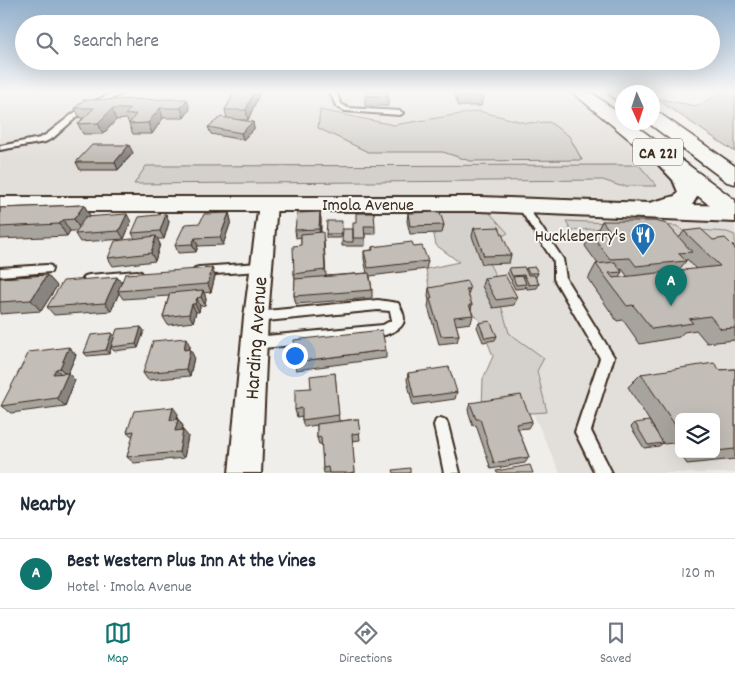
<!DOCTYPE html>
<meta charset="utf-8">
<style>
body{margin:0;font-family:Dekko,sans-serif;background:#f2f2f3;color:#1f2937}
.controls{position:absolute;right:15px;bottom:15px;display:grid;overflow:hidden;border-radius:8px;box-shadow:0 5px 20px #0002}
.controls button{width:45px;height:45px;display:grid;place-items:center;padding:0;border:0;border-bottom:1px solid #e0e1e3;background:#fff;color:#1f2937;font:25px sans-serif}
.compass{position:absolute;left:615px;top:85px;width:45px;height:45px;border-radius:50%;background:#fff;box-shadow:0 5px 20px #0002;rotate:177deg}
.you{position:absolute;left:294px;top:355px;width:18px;height:18px;margin:-12px;border:4px solid #fff;border-radius:50%;background:#1a73e8;box-shadow:0 0 0 8px #1a73e833}
.badge{display:grid;place-items:center;width:32px;height:32px;border-radius:50%;background:#0f766e;color:#fff;font-size:16px;font-weight:700}
.pin{position:absolute;translate:-50% -41px;filter:drop-shadow(0 1px 2px #0008)}
.pin::after{content:'';position:absolute;top:26px;width:18px;height:15px;background:inherit;clip-path:polygon(0 0,100% 0,50% 100%)}
.list{margin:0;padding:0;list-style:none}
h2{display:flex;justify-content:space-between;align-items:center;height:65px;margin:0;padding:0 20px;font-size:21px}
h2 small{font-size:16px;font-weight:400;color:#747a83}
.list li{display:grid;grid-template-columns:32px 1fr auto;gap:15px;align-items:center;box-sizing:border-box;height:70px;padding:0 20px;border-top:1px solid #e0e1e3}
.list b{display:block;font-size:19px;white-space:nowrap}
.list p{margin:0;font-size:16px;white-space:nowrap;color:#747a83}
.list em{font-size:16px;font-style:normal;color:#747a83}
.icon{flex:none;width:28px;height:28px;fill:none;stroke:currentColor;stroke-width:2;stroke-linecap:round;stroke-linejoin:round}
.map{position:relative;flex:none;width:735px;height:473px;overflow:hidden}
.search{position:absolute;background:#fff;box-shadow:0 5px 20px #0002;left:15px;right:15px;top:15px;height:55px;display:flex;align-items:center;gap:12px;box-sizing:border-box;padding:0 18px;border-radius:28px;color:#747a83;font-size:19px}
.sheet{height:135px;background:#fff}
nav{display:flex;justify-content:space-around;align-items:center;box-sizing:border-box;height:70px;border-top:1px solid #e0e1e3;background:#fff;font-size:14px;color:#747a83}
nav a{display:grid;justify-items:center;gap:2px}
nav .on{color:#0f766e}
.map>svg:first-child{display:block}
.built{fill:#e2dfdb;fill-rule:evenodd}
.green{fill:#d4d1cc;stroke:#887e75}
.lines{fill:none;stroke-linecap:round;stroke-linejoin:round}
.service-casing{stroke:#3b2a1e;stroke-width:4}
.minor-casing{stroke:#3b2a1e;stroke-width:4}
.tertiary-casing{stroke:#3b2a1e;stroke-width:4}
.primary-casing{stroke:#3b2a1e;stroke-width:3}
.service{fill:#f6f6f2;fill-rule:evenodd}
.minor{fill:#f6f6f2;fill-rule:evenodd}
.tertiary{fill:#f6f6f2;fill-rule:evenodd}
.primary{fill:#f6f6f2;fill-rule:evenodd}
.wall{fill:#a7a39d;stroke:#3b2a1e;fill-rule:evenodd}
.shaded-wall{fill:#888480;stroke:#3b2a1e}
.building{fill:#c2bdb7;stroke:#3b2a1e}
.labels{text-anchor:middle;stroke-width:4;stroke-linejoin:round;paint-order:stroke}
.shield{fill:#f6f6f2;stroke:#73675e;stroke-width:1}
.shield-label{font-size:16px;font-weight:bold;fill:#3b2a1e}
.street-label{font-size:18px;fill:#3b2a1e;stroke:#f6f6f2}
.poi-label{font-size:18px;fill:#3b2a1e;stroke:#f6f6f2;text-anchor:end}
.near-street-label{font-size:21px;fill:#3b2a1e;stroke:#f6f6f2}
</style>
<div class="map">
<svg width="735" height="473" viewBox="0 0 735 473">
<rect width="100%" height="100%" fill="#efeeea"/>
<filter id="ink" filterUnits="userSpaceOnUse"><feTurbulence type="fractalNoise" baseFrequency=".02" numOctaves="2"/><feDisplacementMap in="SourceGraphic" scale="10" xChannelSelector="R" yChannelSelector="G"/><feConvolveMatrix kernelMatrix="1 2 1 2 8 2 1 2 1" color-interpolation-filters="sRGB"/></filter>
<g filter="url(#ink)">
<path class="built" d="M0 92H580L648 145 682 178 678 202 735 214V473H560L438 204H0ZM679 417H716V454H679Z"/>
<path class="green" d="M735 92V152L655 98 696 106 721 93Z
M320 110 394 125 479 111 526 123 549 122 569 136 582 160 470 161 443 152H368L318 128Z
M639 165 657 186H620L603 180 134 184 146 166Z
M459 208 488 211 508 233 489 243 485 255 495 275 498 294 509 333 544 358 537 371 547 412 499 415 482 408 483 379 493 356 479 320 459 299 429 287 426 269 459 262 436 245 429 211Z
M566 221 677 226 692 238 672 237 613 227 571 231Z
M699 230 727 232 735 235V265Z"/>
<g class="lines">
<defs>
<path id="service" d="M116 92H122L118 96 87 108 53 138 45 142 0 150V146L40 138 47 134 83 106Z
M330 92H336L341 104 348 108 400 111 403 113 400 115 345 111 336 106Z
M522 202 525 203 563 259 566 279 614 357 591 431 612 473H595L575 432 600 358 554 279V262L517 205Z
M260 263 264 264 265 267 264 270 260 271 199 275 195 274 194 271 195 268 199 267Z
M47 265 51 266 52 269 51 272 0 276V268Z
M137 271 141 272 143 275 141 278 137 279 89 283 85 282 83 279 85 276 89 275Z
M378 300 398 303C409 321 405 328 385 335L255 349 250 347 249 343 250 339 255 337 383 325 392 320 390 311 378 310 256 322 252 321 250 317 252 313 256 312Z
M441 418 446 420 448 425 460 473H444L434 425 436 420Z"/>
<path id="minor" d="M268 198 274 200 277 204 268 317 261 473H229L244 317 259 204 262 200Z"/>
<path id="tertiary" d="M666 156C683 160 692 178 700 192L692 205 735 206V222L480 211H0V197H480L649 203 675 196 678 192 673 180 656 162 659 158Z"/>
<path id="primary" d="M572 92H591L622 116V122H631L735 200V221L726 219Z
M608 92H628H622V101L616 100Z
M652 111 659 113 735 166V184L727 182 647 122H652Z"/>
</defs>
<use href="#service" class="service-casing"/>
<use href="#minor" class="minor-casing"/>
<use href="#tertiary" class="tertiary-casing"/>
<use href="#primary" class="primary-casing"/>
<use href="#service" class="service"/>
<use href="#minor" class="minor"/>
<use href="#tertiary" class="tertiary"/>
<use href="#primary" class="primary"/>
</g>
<path class="wall" d="M235 92H260L248 120H238L253 122 254 129 243 140 211 134 208 127 227 118 225 110Z
M454 92H481L483 96 481 106H458Z
M365 96H388V106H365Z
M84 100 190 109 184 118H163L152 134H133L127 119 116 120 103 134H83L78 124 83 118H80L75 108Z
M133 153 118 170H80L76 162Z
M84 205 90 216 131 222 124 239 80 242 75 234 77 231H70L67 236 0 239V208Z
M320 212 321 220V232L324 240 326 276 367 273 364 259V251L372 250V247H414L428 261 426 269 370 276 372 290V298L296 304 294 296 295 279 294 274 301 245V237L296 238 295 230Z
M229 213 231 221 223 245 198 246 196 252 178 253 175 245 200 223Z
M408 213 444 225 442 233 410 234 407 221Z
M166 214 169 222 164 239H157L160 244 155 261 113 266 108 258 135 239 132 233Z
M602 221 679 238 684 231 713 240 735 248V340L707 343 696 330 684 332 679 337 640 344 623 320 617 321 588 279 596 264H598L585 246 591 234H597L596 233ZM687 259 696 269 678 271 686 261ZM622 269 628 277 618 278 622 272 621 270Z
M356 223 375 226V234H365V246H342V242L353 229Z
M342 225 341 238H326V234Z
M474 228 511 255 509 263 482 264 472 236Z
M212 268 215 276 211 292 204 293 206 298 205 305 200 306 199 312H196L193 322 168 325 163 317 169 296 123 299 119 293 111 311 54 315 47 307 117 277 121 283Z
M509 268 526 270V268L538 273 536 277H535L539 284 537 288 527 289 526 286 525 288 515 289 511 281 512 280H511L507 273Z
M47 275 57 286 41 311 0 314V278Z
M484 278 517 297 514 305 493 308 482 286Z
M429 288 470 289 468 294 472 305 471 310 473 315 471 323 456 325 459 335 457 342 439 344 428 307 429 301 428 296Z
M479 323 497 336 495 340 483 342 477 327Z
M141 327 144 331 138 348 114 351 111 348 109 354 87 356 84 353 112 333 115 336Z
M190 346V349L194 357 190 376 148 380 143 373Z
M69 347 76 355 68 373 75 380 65 406 11 413 1 406Z
M386 350V358L296 370 294 362Z
M735 369V459L687 464 680 454H716V417H679V452L673 443 664 444 663 443 659 446 644 448 631 427 635 423 657 433 628 387 641 374Z
M335 373 339 421 358 419 360 440 352 441 355 473H324L323 468 322 444H319L317 438V425L304 427 302 420V416L297 417 295 410 311 388Z
M408 373 457 392 455 399 413 405 407 380Z
M470 403 532 421 528 428 518 429 529 457 525 463 491 469 476 425 473 426 468 410Z
M178 414 177 419H178L183 426 182 430 188 436 184 458 134 463 127 457 133 437 127 432Z"/>
<path class="shaded-wall" d="M254 92H260L248 120 246 110Z
M187 99 190 109 184 118 181 108Z
M160 108 163 118 152 134 148 123Z
M112 109 116 120 103 134 98 123Z
M253 122 254 129 243 140 241 133Z
M129 145 133 153 118 170 115 162Z
M84 205 90 216 81 231 74 219Z
M320 212 321 220 320 237 319 229Z
M229 213 231 221 223 245 220 237Z
M127 214 131 222 124 239 119 231Z
M166 214 169 222 164 239 160 231Z
M63 220 70 231 67 236 59 224Z
M156 236 160 244 155 261 151 253Z
M195 238 198 246 196 252 192 244Z
M212 268 215 276 211 292 208 284Z
M47 275 57 286 41 311 31 300Z
M117 277 123 285 118 291 119 293 111 311 105 303Z
M203 290 206 298 205 305 201 297Z
M197 298 200 306 199 312 195 304Z
M192 304 196 312 193 322 189 314Z
M141 327 144 331 138 348 136 344Z
M112 333 115 337 111 347V348L109 354 106 350Z
M186 338 190 346 188 357 184 350Z
M69 347 76 355 68 373 75 380 65 406 57 398 67 375 60 368Z
M190 349 194 357 190 376 186 369Z
M56 369 63 376 53 374Z
M173 407 178 414 175 426 170 420Z
M178 419 183 426 180 437 175 431Z
M183 430 188 436 184 458 179 452Z"/>
<path class="building" d="M235 92H254L246 110H225Z
M366 92H388V96H365Z
M458 92H481L483 96H460Z
M187 99 181 108H160L148 123 129 124 136 114 125 115 130 109H112L98 123 78 124 94 108H75L84 100Z
M221 117 253 122 241 133 208 127Z
M92 145H129L115 162H76Z
M84 205 74 219 63 220 59 224 0 227V208Z
M320 212 319 229 295 230 297 213Z
M440 212 444 225 410 226 408 213Z
M229 213 220 237 195 238 192 244 175 245 185 224 200 223 204 214Z
M356 213H374L375 226H364L365 238H353V223H356Z
M127 214 119 231 75 234 85 217Z
M166 214 160 231 132 233 139 217Z
M327 221H342L341 234H326Z
M602 221H655L667 224 692 252 678 253 686 261 636 266 630 258 610 259 591 234 612 233Z
M499 227 511 255 484 256 474 228Z
M343 229H353V242H342Z
M701 229 713 240 725 238 735 248V328L721 329 710 316 689 319 693 323 652 329 633 305 627 306 596 264 615 262 622 272 609 273 613 278 720 266 684 231Z
M323 232 325 270 294 274 293 246 301 245V234Z
M156 236 151 253 108 258 115 241Z
M412 242 414 247 422 246 428 261 368 268 364 251 373 250 372 247Z
M524 267 528 275H534L539 284 529 285 524 275 512 276 509 268Z
M535 267 538 273H529L526 268Z
M212 268 208 284 118 291 125 274Z
M369 273 372 290 294 296 295 279Z
M47 275 31 300 0 302V278Z
M505 275 517 297 496 300 484 278Z
M523 276 526 284 516 285 513 277Z
M117 277 105 303 47 307 63 281Z
M467 281 470 289H466L472 305H469L473 315 454 317 459 335 441 336 430 299 432 298 429 288Z
M203 290 201 297 197 298 195 304H192L189 314 163 317 170 293Z
M490 321 497 336 485 338 479 323Z
M141 327 136 344 111 347 117 329Z
M382 330 386 350 294 362V340Z
M112 333 106 350 84 353 91 335Z
M186 338 184 350 190 349 186 369 143 373 153 341Z
M69 347 60 368 56 369 53 374 68 373 57 398 1 406 29 352Z
M714 363 720 370 735 369V449L716 451V417H679V431L641 374Z
M449 367 457 392 414 398 408 373Z
M335 373 339 415 302 420V408L295 410V389L311 388 310 376Z
M521 395 532 421 516 424 529 457 494 463 480 419H476L470 403Z
M173 407 170 420 178 419 175 431 183 430 179 452 127 457 134 431 127 432 134 411Z
M358 419 360 433 352 434 355 472 349 473H329L328 467 323 468 321 437 317 438V424Z
M649 421 663 443 648 445 635 423Z
M530 465 533 473H497L496 471Z
M410 468V473H394L393 470Z"/>
</g>
<linearGradient id="sky" x2="0" y2="1"><stop stop-color="#91afcc"/><stop offset="0.58" stop-color="#f8f7f6"/><stop offset="1" stop-color="#f8f7f6" stop-opacity="0"/></linearGradient>
<rect width="735" height="158" fill="url(#sky)"/>
<defs>
<symbol id="restaurant-pin" viewBox="-11 -11 22 30"><path d="M0 17L-7.5 6A9.5 9.5 0 1 1 7.5 6Z" fill="#1f6fb2" stroke="#f6f6f2"/><path d="M-5-6h1v4h1v-4h1v4h1v-4h1v5L-1.5 .5V6h-2V.5L-5-1ZM5-6V6H3V1.5H1.5Q1.5-4 5-6Z" fill="#fff"/></symbol>
</defs>
<g fill-rule="evenodd">
<use href="#restaurant-pin" x="629" y="221" width="28" height="38"/>
</g>
<g class="labels">
<rect class="shield" x="633" y="138.5" width="50" height="27" rx="4"/>
<g class="shield-label">
<text x="658" y="158">CA 221</text>
</g>
<g class="street-label">
<text x="368" y="210">Imola Avenue</text>
</g>
<g class="poi-label">
<text x="626" y="241">Huckleberry's</text>
</g>
<g class="near-street-label">
<text transform="translate(255 338) rotate(-86)" y="7">Harding Avenue</text>
</g>
</g>
</svg>
<div class="controls">
<button><svg class="icon" aria-label="layers" viewBox="0 0 24 24"><path d="M12 4l9 5-9 5-9-5zM3 14l9 5 9-5"/></svg></button>
</div>
<svg class="compass" viewBox="-18 -18 36 36"><path d="M0-13l5 13h-10z" fill="#e53935"/><path d="M0 13l5-13h-10z" fill="#747a83"/></svg>
<div class="you"></div>
<div class="pin badge" style="left:671px;top:306px">A</div>
<div class="search"><svg class="icon" aria-label="search" viewBox="0 0 24 24"><circle cx="10" cy="10" r="6"/><path d="M15 15l6 6"/></svg>Search here</div>
</div>
<section class="sheet">
<h2>Nearby<small></small></h2>
<ul class="list">
<li><span class="badge">A</span><div><b>Best Western Plus Inn At the Vines</b><p>Hotel · Imola Avenue</p></div><em>120 m</em></li>
</ul>
</section>
<nav>
<a class="on"><svg class="icon" aria-label="map" viewBox="0 0 24 24"><path d="M3 6l6-2 6 2 6-2v14l-6 2-6-2-6 2zM9 4v14M15 6v14"/></svg>Map</a>
<a><svg class="icon" aria-label="directions" viewBox="0 0 24 24"><path d="M12 3l9 9-9 9-9-9zM9 14v-3h6M13 9l2 2-2 2"/></svg>Directions</a>
<a><svg class="icon" aria-label="saved" viewBox="0 0 24 24"><path d="M7 4h10v16l-5-4-5 4z"/></svg>Saved</a>
</nav>
